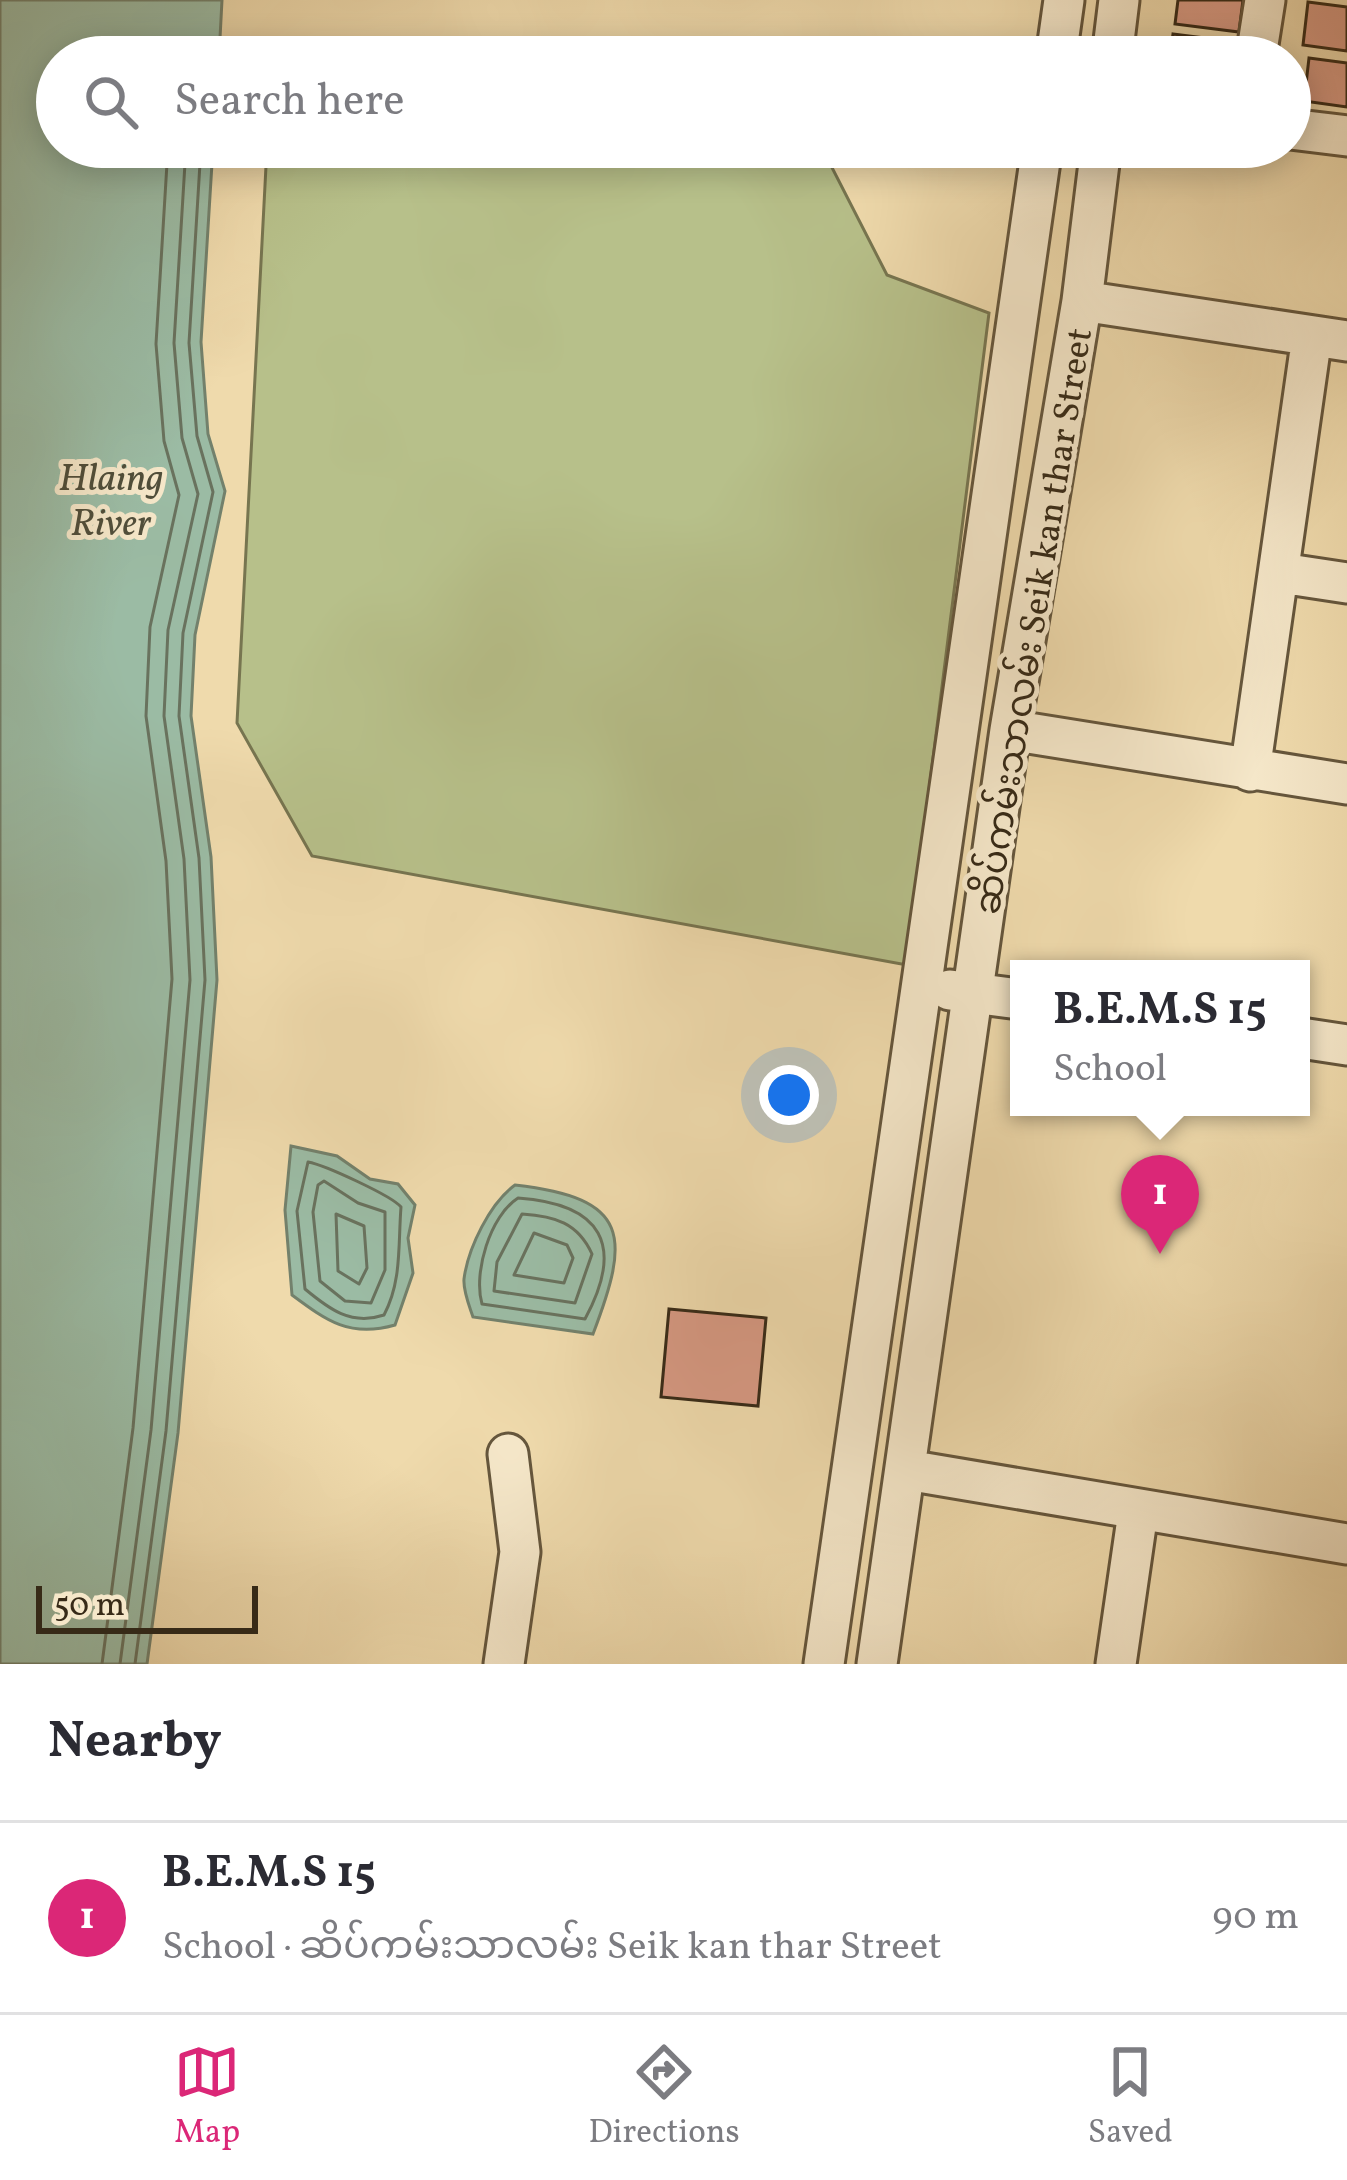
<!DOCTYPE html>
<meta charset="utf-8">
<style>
body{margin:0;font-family:Vollkorn,"Noto Sans Myanmar",serif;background:#f7f7f7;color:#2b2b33}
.scale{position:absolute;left:36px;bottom:30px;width:222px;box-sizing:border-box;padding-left:12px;border:6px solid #372a17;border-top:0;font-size:33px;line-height:42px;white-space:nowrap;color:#372a17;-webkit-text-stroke:9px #f5e7c9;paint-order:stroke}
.you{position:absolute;left:789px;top:1095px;width:42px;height:42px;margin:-30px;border:9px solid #fff;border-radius:50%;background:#1a73e8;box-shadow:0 0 0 18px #1a73e833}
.badge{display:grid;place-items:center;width:78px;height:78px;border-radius:50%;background:#db2777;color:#fff;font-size:39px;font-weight:700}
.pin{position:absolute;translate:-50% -99px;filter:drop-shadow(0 3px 6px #0008)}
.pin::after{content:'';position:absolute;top:63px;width:42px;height:36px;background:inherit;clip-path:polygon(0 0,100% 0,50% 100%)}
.popup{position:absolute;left:1010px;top:960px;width:300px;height:156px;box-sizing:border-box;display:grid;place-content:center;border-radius:0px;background:#fff;filter:drop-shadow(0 3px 9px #0005);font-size:39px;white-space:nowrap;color:#7c7c81}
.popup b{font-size:45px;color:#2b2b33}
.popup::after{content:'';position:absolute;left:50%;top:100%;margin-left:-24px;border:24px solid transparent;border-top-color:#fff}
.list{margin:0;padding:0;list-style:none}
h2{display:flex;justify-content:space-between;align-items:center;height:156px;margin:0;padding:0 48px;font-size:51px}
h2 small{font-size:39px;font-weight:400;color:#7c7c81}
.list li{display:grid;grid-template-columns:78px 1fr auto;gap:36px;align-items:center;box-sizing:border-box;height:192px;padding:0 48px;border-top:3px solid #e1e1e2}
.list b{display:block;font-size:45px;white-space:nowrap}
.list p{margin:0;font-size:39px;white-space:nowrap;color:#7c7c81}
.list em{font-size:39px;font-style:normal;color:#7c7c81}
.icon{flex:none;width:66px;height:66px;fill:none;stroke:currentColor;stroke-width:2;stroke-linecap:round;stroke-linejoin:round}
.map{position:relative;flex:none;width:1347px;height:1664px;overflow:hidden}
.search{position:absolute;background:#fff;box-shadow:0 6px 30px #0003;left:36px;right:36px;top:36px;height:132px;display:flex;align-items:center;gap:30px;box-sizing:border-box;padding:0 42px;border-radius:66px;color:#7c7c81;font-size:45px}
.sheet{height:348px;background:#fff}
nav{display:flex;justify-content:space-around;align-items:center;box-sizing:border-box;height:168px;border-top:3px solid #e1e1e2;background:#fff;font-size:33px;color:#7c7c81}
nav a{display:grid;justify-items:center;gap:6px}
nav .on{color:#db2777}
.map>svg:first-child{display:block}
.green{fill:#b7c08a;stroke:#777550;stroke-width:3}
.water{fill:#9bbba4;stroke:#73816c;stroke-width:3}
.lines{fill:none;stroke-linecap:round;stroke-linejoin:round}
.shore{stroke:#69725e;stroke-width:3}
.building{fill:#d79983;stroke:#372a17;stroke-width:3}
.minor-casing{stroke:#65563c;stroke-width:45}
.minor{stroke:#f5e7c9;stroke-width:39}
.labels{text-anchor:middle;stroke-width:10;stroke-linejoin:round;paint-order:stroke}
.street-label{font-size:36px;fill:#372a17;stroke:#f5e7c9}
.water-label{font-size:39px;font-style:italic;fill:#504e3a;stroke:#f5e7c9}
</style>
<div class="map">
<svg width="1347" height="1664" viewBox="0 0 1347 1664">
<rect width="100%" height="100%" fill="#efdaac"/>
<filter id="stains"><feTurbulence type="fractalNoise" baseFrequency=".00167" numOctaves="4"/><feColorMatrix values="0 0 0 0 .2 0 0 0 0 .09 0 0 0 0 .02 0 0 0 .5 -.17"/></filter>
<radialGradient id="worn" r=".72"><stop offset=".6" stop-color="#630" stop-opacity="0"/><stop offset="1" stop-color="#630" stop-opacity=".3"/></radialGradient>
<path class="green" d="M267 147H814L823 150 887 275 989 313 907 965 312 856 237 723Z"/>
<path class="water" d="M0 0H222L219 57H57V147H213L201 342 208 434 225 491 195 635 191 716 211 857 217 980 178 1433 147 1664H0Z
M291 1146 337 1156 370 1179 398 1184 415 1205 408 1238 413 1273 395 1325C350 1338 327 1321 292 1295L285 1210Z
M515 1185C631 1198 630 1237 593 1334L473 1317C469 1305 463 1291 464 1279 468 1248 490 1203 515 1185Z"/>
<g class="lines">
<path class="shore" d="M308 1162C325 1165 392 1196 401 1207 398 1245 402 1281 384 1315 351 1326 329 1309 305 1289L297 1211Z
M324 1181 358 1203 385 1212V1270L371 1303 345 1301 320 1281 313 1212 318 1185Z
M518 1198C602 1204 625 1245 585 1319L482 1304C473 1273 490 1216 518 1198Z
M336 1214 364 1226 367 1268 359 1284 338 1271Z
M522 1214C555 1216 578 1223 592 1254L575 1303 494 1291 497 1262Z
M534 1233 567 1245 573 1258 564 1283 514 1275Z
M102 1664 133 1428 172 979 166 861 146 716 150 627 179 495 164 441 156 344 168 147
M120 1664 151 1430 190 980 184 859 164 716 168 630 198 494 182 438 174 343 186 147
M135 1664 166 1431 205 980 199 858 179 716 183 633 213 492 197 436 189 343 201 147"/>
</g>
<path class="building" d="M1178 0H1243L1239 32 1175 24Z
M1308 2 1347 7V51L1303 45Z
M1173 34 1237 42 1235 57H1170Z
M1309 58 1347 63V107L1304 101Z
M669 1309 766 1318 758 1406 661 1397Z"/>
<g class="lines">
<defs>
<path id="minor" d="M1056 57 1064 0
M1112 57 1119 0
M1256 57 1265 0
M1290 129 1347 136
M1082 301 1347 341
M1281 573 1347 583
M1010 730 1347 784
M1250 771 1312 336
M950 990 1019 999
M1301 1038 1347 1045
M907 1470 1347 1544
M504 1664 520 1552 508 1454
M824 1664 1042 147
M877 1664 1010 730 1082 301 1101 147
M1116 1664 1138 1512"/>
</defs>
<use href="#minor" class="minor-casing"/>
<use href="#minor" class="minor"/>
</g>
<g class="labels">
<g class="street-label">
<text transform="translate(1032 621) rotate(-81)" y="13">ဆိပ်ကမ်းသာလမ်း Seik kan thar Street</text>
</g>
<g class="water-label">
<text x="111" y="490">Hlaing<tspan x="111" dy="45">River</tspan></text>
</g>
</g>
<rect width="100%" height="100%" filter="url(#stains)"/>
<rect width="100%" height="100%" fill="url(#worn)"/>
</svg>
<div class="scale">50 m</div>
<div class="you"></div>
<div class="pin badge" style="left:1160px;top:1254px">1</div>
<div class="popup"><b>B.E.M.S 15</b>School</div>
<div class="search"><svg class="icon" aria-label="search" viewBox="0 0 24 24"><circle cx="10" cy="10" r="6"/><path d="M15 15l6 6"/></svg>Search here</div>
</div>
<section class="sheet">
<h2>Nearby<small></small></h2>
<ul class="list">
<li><span class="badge">1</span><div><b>B.E.M.S 15</b><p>School · ဆိပ်ကမ်းသာလမ်း Seik kan thar Street</p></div><em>90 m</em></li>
</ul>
</section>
<nav>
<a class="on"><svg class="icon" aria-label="map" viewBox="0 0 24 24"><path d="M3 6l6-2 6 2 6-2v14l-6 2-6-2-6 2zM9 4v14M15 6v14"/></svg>Map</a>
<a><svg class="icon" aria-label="directions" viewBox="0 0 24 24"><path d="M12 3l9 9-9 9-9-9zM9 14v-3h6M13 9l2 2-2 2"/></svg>Directions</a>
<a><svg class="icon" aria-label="saved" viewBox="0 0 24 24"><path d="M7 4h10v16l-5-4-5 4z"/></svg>Saved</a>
</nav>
